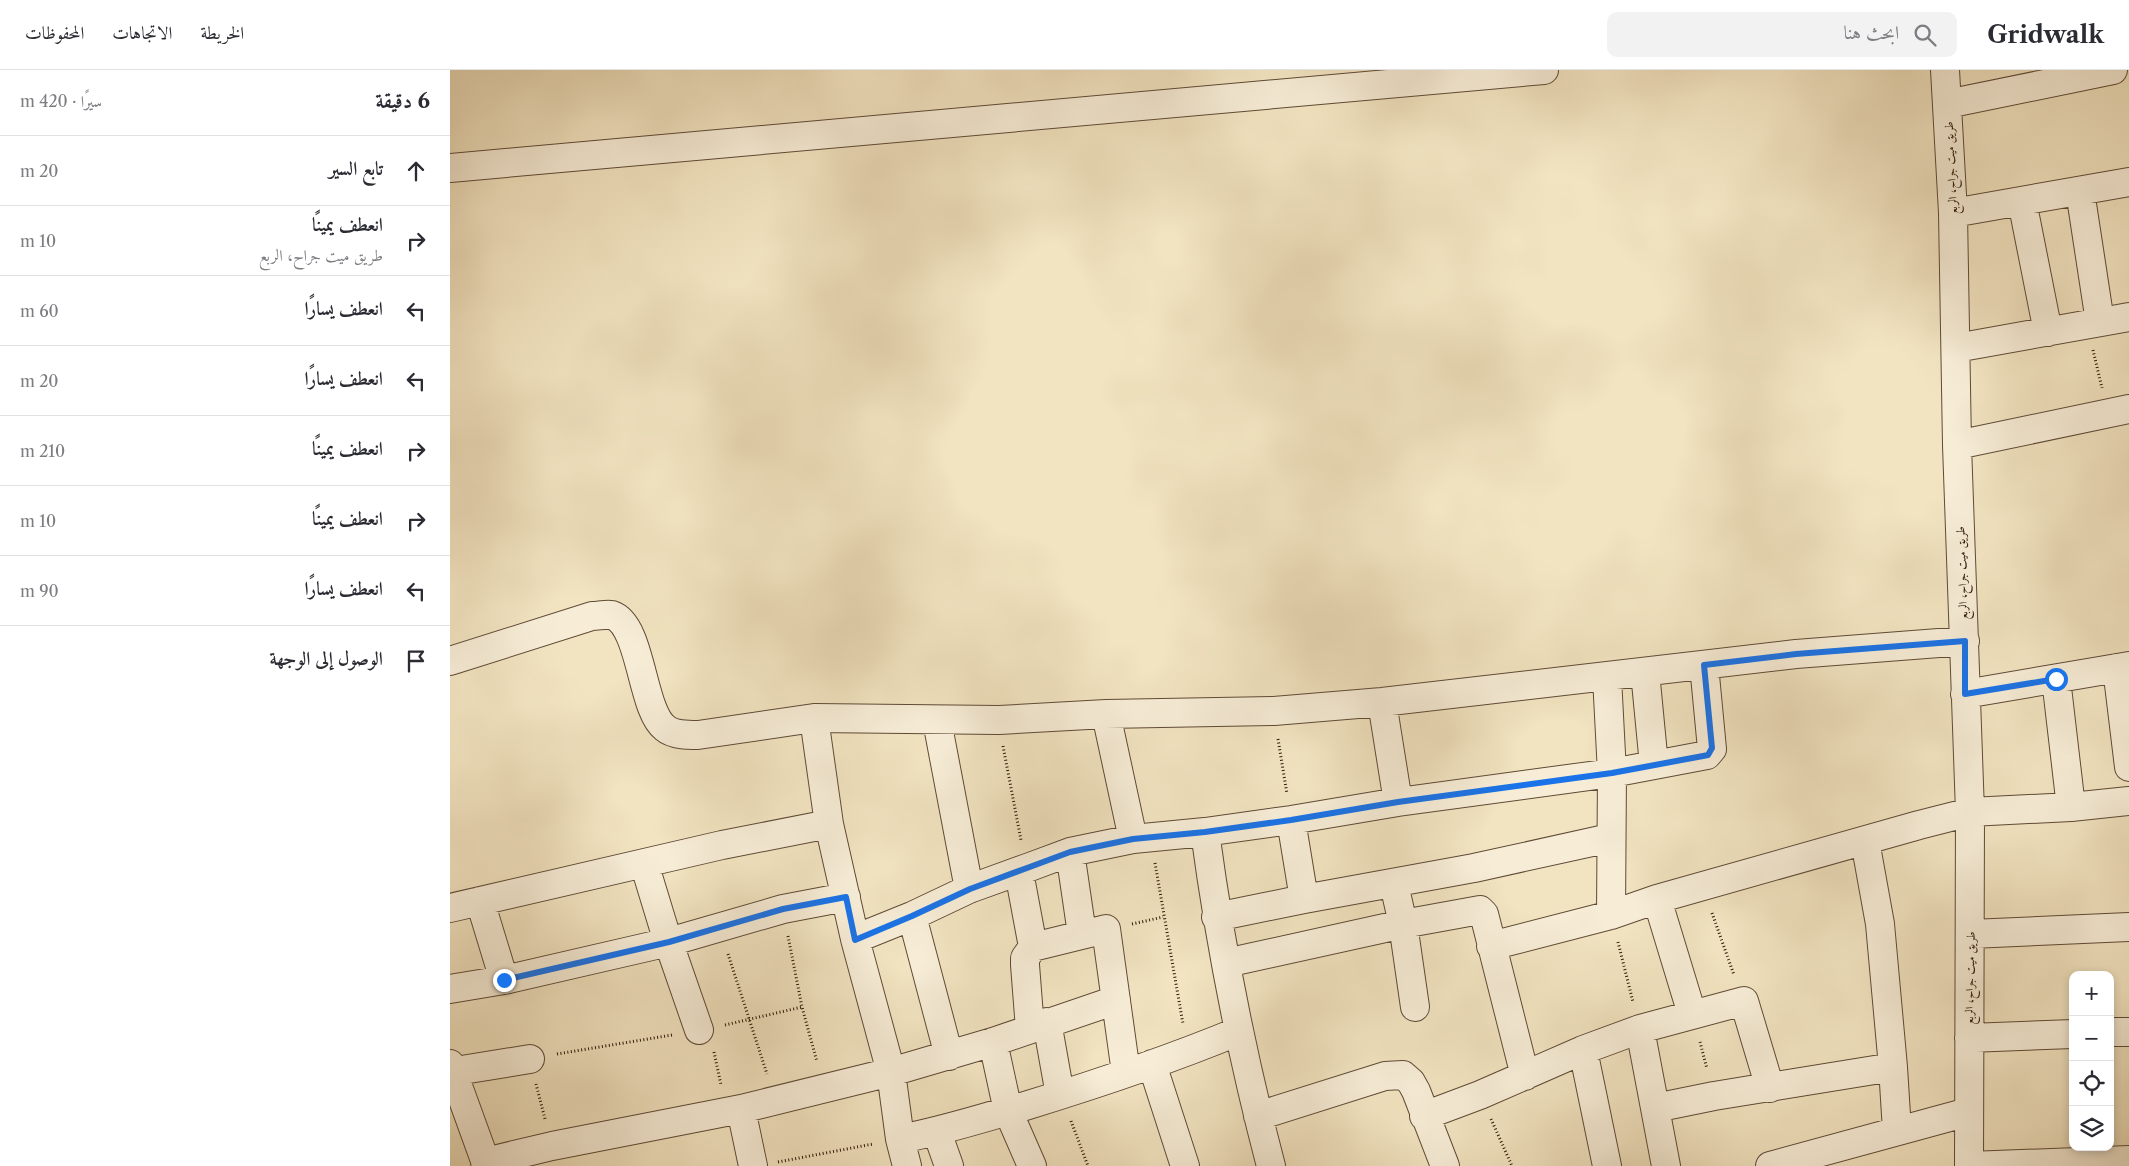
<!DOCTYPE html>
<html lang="ar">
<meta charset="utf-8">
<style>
body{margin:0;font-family:"Libre Caslon Text",Amiri,serif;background:#f2f2f3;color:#2b2b33;direction:rtl}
.controls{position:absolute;right:15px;bottom:15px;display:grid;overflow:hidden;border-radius:10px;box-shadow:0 2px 8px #0003}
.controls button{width:45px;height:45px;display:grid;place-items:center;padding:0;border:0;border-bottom:1px solid #e1e1e2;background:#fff;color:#2b2b33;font:25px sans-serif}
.stop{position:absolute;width:15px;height:15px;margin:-11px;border:4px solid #1a73e8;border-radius:50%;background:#fff}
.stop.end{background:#1a73e8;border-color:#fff;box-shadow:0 1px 5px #0008}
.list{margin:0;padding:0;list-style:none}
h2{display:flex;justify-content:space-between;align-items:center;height:65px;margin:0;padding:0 20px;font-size:21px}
h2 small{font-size:16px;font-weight:400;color:#7c7c81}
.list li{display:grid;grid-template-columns:32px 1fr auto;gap:15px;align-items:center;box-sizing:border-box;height:70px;padding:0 20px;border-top:1px solid #e1e1e2}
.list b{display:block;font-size:19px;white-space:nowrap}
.list p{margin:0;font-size:16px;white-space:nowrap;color:#7c7c81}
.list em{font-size:16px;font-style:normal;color:#7c7c81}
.icon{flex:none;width:28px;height:28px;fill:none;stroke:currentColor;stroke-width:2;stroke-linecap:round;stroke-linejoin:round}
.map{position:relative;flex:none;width:1679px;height:1096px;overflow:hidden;direction:ltr}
header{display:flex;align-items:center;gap:30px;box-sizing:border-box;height:70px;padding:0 25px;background:#fff;border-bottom:1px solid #e1e1e2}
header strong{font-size:24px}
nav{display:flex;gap:28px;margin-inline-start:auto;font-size:18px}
.search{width:350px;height:45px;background:#f2f2f3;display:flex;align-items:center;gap:12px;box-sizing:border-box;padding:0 18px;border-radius:10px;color:#7c7c81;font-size:19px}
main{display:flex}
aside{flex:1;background:#fff}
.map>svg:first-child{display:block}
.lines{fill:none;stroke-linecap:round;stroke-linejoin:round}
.minor-casing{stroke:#5f4a36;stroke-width:30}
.path{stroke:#2e1707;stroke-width:3;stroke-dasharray:1 2.5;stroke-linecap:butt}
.minor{stroke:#f7edd7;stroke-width:28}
.route{stroke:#1a73e8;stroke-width:6}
.labels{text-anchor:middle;stroke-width:4;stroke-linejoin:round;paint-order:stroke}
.street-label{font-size:12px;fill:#2e1707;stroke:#f7edd7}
</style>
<header>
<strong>Gridwalk</strong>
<div class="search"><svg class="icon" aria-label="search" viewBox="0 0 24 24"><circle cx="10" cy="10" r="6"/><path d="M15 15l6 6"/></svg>ابحث هنا</div>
<nav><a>الخريطة</a><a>الاتجاهات</a><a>المحفوظات</a></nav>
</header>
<main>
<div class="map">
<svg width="1679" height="1096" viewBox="0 0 1679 1096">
<rect width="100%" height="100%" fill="#f2e4c1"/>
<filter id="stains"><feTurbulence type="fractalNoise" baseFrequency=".004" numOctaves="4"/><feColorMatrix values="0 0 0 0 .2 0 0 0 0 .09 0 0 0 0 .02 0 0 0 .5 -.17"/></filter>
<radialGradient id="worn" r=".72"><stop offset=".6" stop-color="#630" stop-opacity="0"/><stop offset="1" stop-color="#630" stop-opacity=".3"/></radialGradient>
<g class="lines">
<defs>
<path id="minor" d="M1495 0 1503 143 1507 375 1520 742 1519 1096
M1497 34 1663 0
M0 98 1094 0
M1630 121 1650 252
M1572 131 1598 262
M1503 143 1679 112
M1506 278 1679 247
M1507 375 1679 339
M0 591 142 546C148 546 156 544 162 545 192 555 191 640 215 658 223 665 238 665 248 665L364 648 549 650 656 644 824 641 932 632 1346 584 1515 571
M1667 598 1679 697
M1195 602 1204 695
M1157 607 1162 703 1161 845
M1606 609 1621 737
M1515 624 1679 596
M932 632 948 732
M656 644 683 769
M364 648 379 754 405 869 441 1002 450 1069 457 1096
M487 651 519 819
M841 750 854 829
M755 762C770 874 792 986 821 1096
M620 782 632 864
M194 793 215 862 249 960
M569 802 583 877
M944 814 953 854 965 937
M1207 829 1242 944
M30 831 54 910
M0 838 272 775 379 754
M462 846 499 986
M766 847 854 829 1024 798 1160 768
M1521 864 1679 857
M405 869 462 846 519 819 577 798 620 782 683 769 755 762 841 750 948 732 1162 703 1257 685 1262 679 1254 595
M1041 876 1161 845 1207 829 1469 755 1520 742 1621 737 1679 731
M776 893 953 854 1030 840 1034 844 1075 1006
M0 919 54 910 219 872 333 839 396 827
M597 952 610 1025
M580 959 575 895V888L583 877 656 859 676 1003
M1190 959 1216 1096
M1660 962H1679
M1519 968 1623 964
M543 972 558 1041 582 1096
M1133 980 1157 1096
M0 994 37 1096
M702 994 735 1096
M1443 997 1447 1061
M0 1002 80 989
M1205 1038 1264 1026 1443 997 1430 854 1415 771
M291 1039 303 1096
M808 1046 935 1006 953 1005 961 1012 966 1021 995 1096
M974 1046 1030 1025 1133 980 1190 959 1294 931 1320 1018
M487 1062 499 1096
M450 1069C493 1061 533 1048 575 1036 647 1014 719 990 789 961
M35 1092 102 1076 291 1039 441 1002 543 972 666 930
M1320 1096 1518 1042
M1519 1096 1679 1090"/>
</defs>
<use href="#minor" class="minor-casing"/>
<path class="path" d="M1643 280 1652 318
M828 669 837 724
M553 676 571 770
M705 793 733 954
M1262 843 1284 905
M682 854 713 847
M338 866 352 937 367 992
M1168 872 1183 932
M278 884 317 1004
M275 955 352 937
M1250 972 1257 999
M264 982 271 1015
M107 984 222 965
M86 1014 95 1049
M1041 1049 1062 1096
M621 1051 638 1096
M328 1092 423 1074"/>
<use href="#minor" class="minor"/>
</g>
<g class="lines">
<path class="route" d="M54 910 219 872 333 839 396 827 405 870 462 846 520 819 577 798 620 782 683 769 755 762 841 750 948 732 1162 703 1253 686 1258 685 1262 678 1254 595 1346 584 1515 571V624L1606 609"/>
</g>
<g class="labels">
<g class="street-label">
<text transform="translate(1501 98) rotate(-93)" y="4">طريق ميت جراح، الربع</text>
<text transform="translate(1512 503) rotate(-92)" y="4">طريق ميت جراح، الربع</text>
<text transform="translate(1520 908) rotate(-89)" y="4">طريق ميت جراح، الربع</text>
</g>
</g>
<rect width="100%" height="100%" filter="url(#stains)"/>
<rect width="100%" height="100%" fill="url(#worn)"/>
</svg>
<div class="controls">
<button>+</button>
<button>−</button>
<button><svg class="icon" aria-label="locate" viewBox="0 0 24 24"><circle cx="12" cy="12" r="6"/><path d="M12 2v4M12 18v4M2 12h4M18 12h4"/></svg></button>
<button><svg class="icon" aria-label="layers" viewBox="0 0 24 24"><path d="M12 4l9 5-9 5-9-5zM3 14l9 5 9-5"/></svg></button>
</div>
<div class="stop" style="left:1606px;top:609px"></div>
<div class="stop end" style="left:54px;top:910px"></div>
</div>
<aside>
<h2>6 دقيقة<small>سيرًا · 420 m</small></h2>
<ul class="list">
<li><svg class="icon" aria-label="ahead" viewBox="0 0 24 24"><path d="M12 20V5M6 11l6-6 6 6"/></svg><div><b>تابع السير</b></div><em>20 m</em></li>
<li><svg class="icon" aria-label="right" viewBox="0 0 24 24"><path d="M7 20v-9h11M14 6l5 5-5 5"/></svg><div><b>انعطف يمينًا</b><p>طريق ميت جراح، الربع</p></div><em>10 m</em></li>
<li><svg class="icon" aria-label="left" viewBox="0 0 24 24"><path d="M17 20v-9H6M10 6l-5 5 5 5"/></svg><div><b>انعطف يسارًا</b></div><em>60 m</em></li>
<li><svg class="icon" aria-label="left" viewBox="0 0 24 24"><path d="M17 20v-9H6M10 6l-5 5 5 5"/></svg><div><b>انعطف يسارًا</b></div><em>20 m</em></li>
<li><svg class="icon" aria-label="right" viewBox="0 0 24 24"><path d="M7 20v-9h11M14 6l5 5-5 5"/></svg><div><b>انعطف يمينًا</b></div><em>210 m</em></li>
<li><svg class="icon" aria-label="right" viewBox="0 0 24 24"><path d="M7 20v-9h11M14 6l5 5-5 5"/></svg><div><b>انعطف يمينًا</b></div><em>10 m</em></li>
<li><svg class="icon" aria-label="left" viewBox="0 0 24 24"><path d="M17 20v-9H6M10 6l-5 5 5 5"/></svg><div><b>انعطف يسارًا</b></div><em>90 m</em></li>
<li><svg class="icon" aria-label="arrive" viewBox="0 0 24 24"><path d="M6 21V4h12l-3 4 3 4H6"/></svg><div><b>الوصول إلى الوجهة</b></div></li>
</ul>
</aside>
</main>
